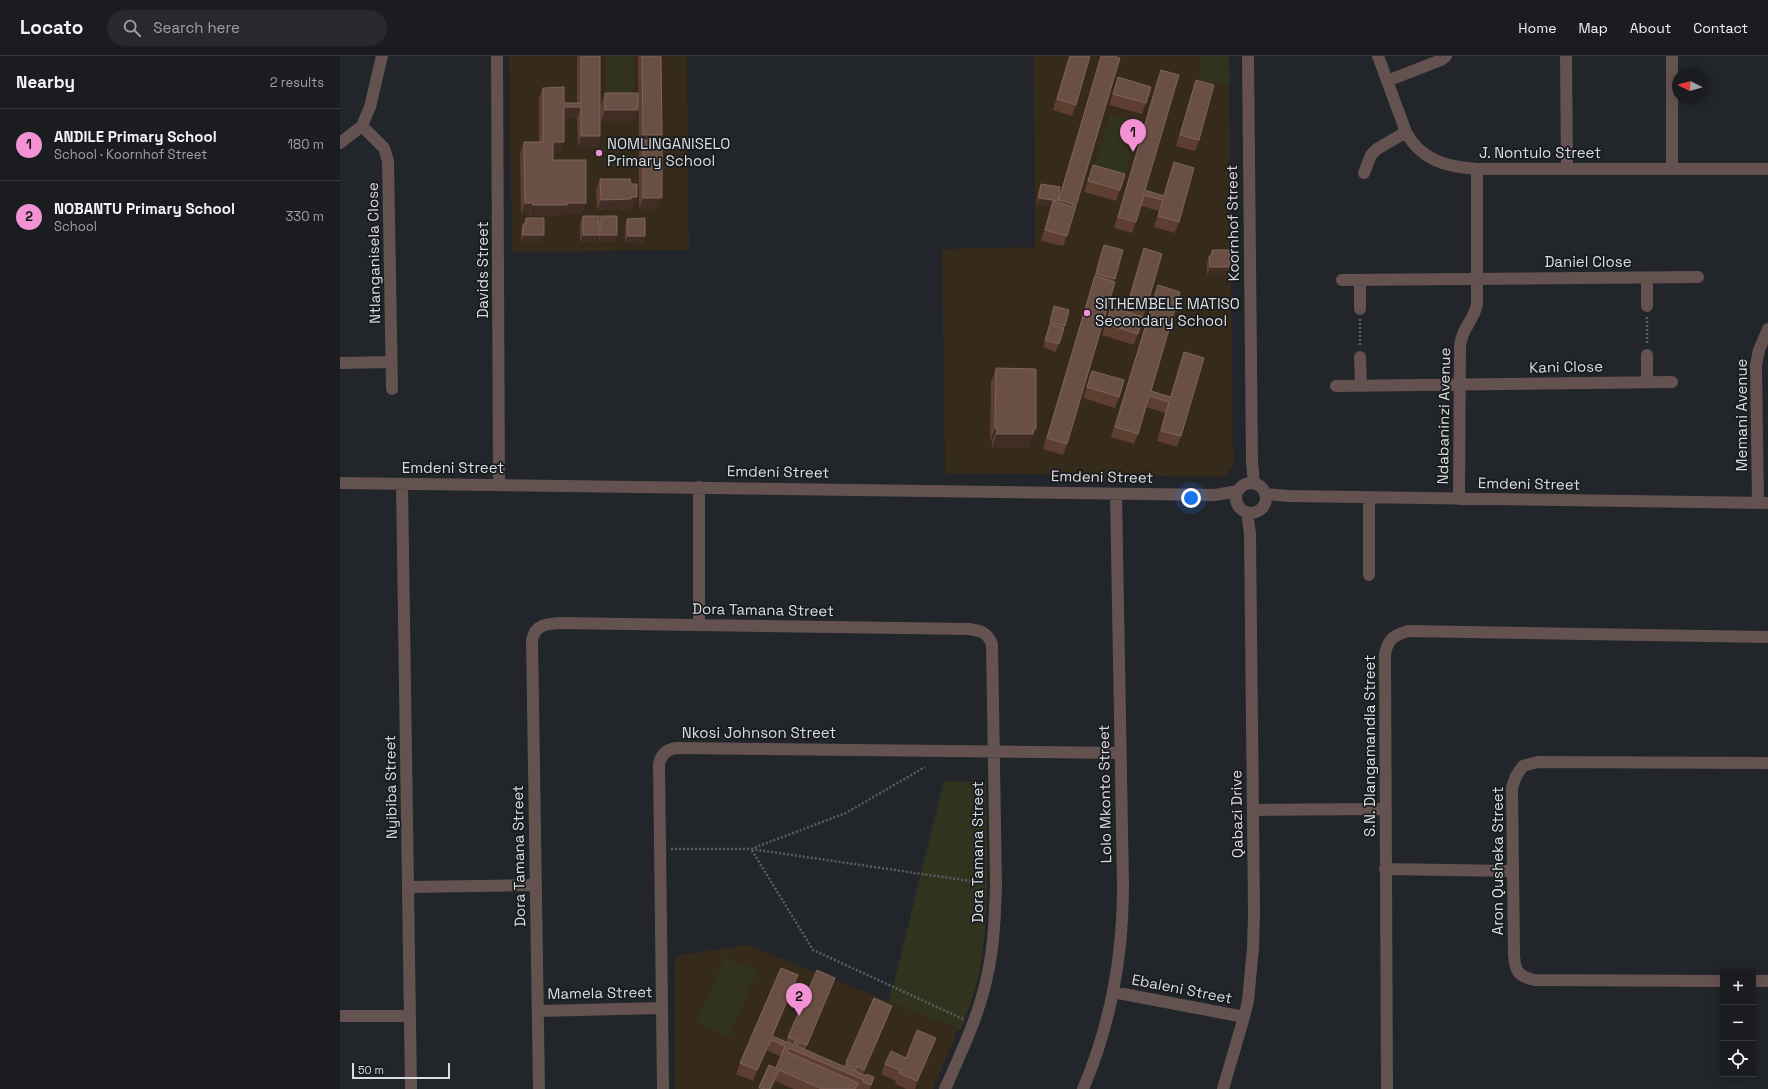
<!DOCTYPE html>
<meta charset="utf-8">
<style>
body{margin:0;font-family:"Space Grotesk",sans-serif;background:#27292c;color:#f1f3f6}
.controls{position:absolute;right:12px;bottom:12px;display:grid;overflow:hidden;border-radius:0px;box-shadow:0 2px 10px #0003}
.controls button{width:36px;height:36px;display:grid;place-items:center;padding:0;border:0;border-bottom:1px solid #383a3d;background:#1a1c1f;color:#f1f3f6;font:20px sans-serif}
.compass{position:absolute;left:1332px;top:12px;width:36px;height:36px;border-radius:50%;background:#1a1c1f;box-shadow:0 2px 10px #0003;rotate:275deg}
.scale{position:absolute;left:12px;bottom:10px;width:98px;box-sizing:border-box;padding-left:4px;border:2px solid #dbdde0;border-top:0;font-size:11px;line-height:14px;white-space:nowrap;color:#dbdde0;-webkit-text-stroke:3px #191c1f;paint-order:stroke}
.you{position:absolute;left:851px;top:442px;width:14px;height:14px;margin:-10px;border:3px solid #fff;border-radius:50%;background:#1a73e8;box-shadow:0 0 0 6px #1a73e833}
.badge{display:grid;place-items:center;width:26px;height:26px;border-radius:50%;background:#f391d5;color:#111;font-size:13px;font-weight:700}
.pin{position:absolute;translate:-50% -33px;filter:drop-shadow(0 1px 2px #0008)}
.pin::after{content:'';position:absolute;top:21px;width:14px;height:12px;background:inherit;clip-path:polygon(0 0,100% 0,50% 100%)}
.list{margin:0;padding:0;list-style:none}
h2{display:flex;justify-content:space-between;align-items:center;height:52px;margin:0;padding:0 16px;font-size:17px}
h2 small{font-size:13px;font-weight:400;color:#9fa1a4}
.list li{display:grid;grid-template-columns:26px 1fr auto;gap:12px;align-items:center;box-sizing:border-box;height:72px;padding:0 16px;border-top:1px solid #383a3d}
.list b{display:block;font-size:15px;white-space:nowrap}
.list p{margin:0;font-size:13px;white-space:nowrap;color:#9fa1a4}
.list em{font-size:13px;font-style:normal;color:#9fa1a4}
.icon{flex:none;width:22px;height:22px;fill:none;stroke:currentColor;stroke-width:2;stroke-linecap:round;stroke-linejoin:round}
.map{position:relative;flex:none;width:1428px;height:1033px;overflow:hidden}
header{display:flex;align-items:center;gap:24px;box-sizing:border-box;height:56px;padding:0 20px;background:#1a1c1f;border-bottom:1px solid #383a3d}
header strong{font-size:19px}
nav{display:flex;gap:22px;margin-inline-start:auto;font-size:14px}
.search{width:280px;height:36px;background:#27292c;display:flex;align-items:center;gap:10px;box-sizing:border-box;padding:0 14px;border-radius:22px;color:#9fa1a4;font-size:15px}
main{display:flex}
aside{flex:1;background:#1a1c1f}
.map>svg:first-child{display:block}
.education{fill:#362a1b}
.green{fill:#32331e}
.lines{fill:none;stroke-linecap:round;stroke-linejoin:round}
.path{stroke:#5b5e61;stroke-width:2.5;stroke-dasharray:2 2;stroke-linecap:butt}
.minor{stroke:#645250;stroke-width:12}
.wall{fill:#5d3e31}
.shaded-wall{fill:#3f2d26}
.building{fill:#6a4f44;stroke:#7c655c}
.poi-dot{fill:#f391d5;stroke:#191c1f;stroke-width:1.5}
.labels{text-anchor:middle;stroke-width:3.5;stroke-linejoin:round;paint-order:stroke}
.poi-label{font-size:15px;fill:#dbdde0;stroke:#191c1f;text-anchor:start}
.street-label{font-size:15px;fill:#dbdde0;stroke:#191c1f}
</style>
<header>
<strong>Locato</strong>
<div class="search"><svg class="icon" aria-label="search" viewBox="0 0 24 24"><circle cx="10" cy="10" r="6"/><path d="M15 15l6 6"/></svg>Search here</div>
<nav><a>Home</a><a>Map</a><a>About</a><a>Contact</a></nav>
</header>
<main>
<aside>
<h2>Nearby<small>2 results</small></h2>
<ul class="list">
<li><span class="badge">1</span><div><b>ANDILE Primary School</b><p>School · Koornhof Street</p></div><em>180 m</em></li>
<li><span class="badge">2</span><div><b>NOBANTU Primary School</b><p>School</p></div><em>330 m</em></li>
</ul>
</aside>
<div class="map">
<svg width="1428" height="1033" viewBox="0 0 1428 1033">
<rect width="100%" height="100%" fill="#222529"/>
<path class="education" d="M169 0H347L349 194 172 196Z
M694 0H889L893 410 884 421 605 417 602 193 695 191Z
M407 889 618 973 593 1033H335V900Z"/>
<path class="green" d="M266 0H293L294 37 266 38Z
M860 0H889L890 31 859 24Z
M770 57 800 66 783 122 754 113Z
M604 725 646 726C647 791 651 855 639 919 635 938 627 956 621 974L549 946Z
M385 901 417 915 389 981 356 967Z"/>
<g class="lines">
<path class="path" d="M1307 261V288
M1020 263V290
M331 793H411L506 757 585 711
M623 963 473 894 411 793 644 827"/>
<path class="minor" d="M157 0 159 428
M908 0 912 406 914 428
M1038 0 1066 76C1081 104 1106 111 1137 113H1428
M1226 0 1227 113
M1332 0V112
M1047 25 1101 4 1106 0
M22 70 44 92 48 105 52 333
M0 87 22 70 30 51 42 0
M1024 117 1031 99 1037 93 1066 76
M1002 224 1358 221
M1020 224V253
M1307 250V222
M1307 299V326
M1020 301 1021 330
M0 307 51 306
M996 330 1332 326
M0 427 875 439 898 435
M896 442a15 15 0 1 1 30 0a15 15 0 1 1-30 0Z
M62 428 71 1033
M925 438 949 440 1428 447
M1119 443 1120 290C1122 271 1134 265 1137 248V113
M1418 447 1416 309 1419 294 1428 273
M1029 519V442
M359 569V431
M913 754 1045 753
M1045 813 1172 815
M69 831 196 829
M1383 925 1194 924C1178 920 1175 915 1174 899L1172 732 1176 720 1183 710 1197 706 1428 707
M1413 925H1428
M773 936 904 961
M198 955 322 952
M0 960H70
M199 1033 192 584C195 569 206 568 219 567L629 573C641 575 647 576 652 588L656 829C655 860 654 891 647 921 639 959 621 997 605 1033
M323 1033 319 708C321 698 327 693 337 692L780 697
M743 1033C771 968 783 899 783 829L776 438
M883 1033 904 961 908 945 913 892 914 857 910 478 907 456
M1047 1033 1045 598C1048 583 1054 579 1068 575L1428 581"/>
</g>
<path class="wall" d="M237 0H260V80L257 91H238L237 62H224V86L220 97H213V104L246 147 242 158H224L223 160H189V158H181L180 97 184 86H199V42L203 32 224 47H237Z
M298 0H321L318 153H299V95L301 90H299Z
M729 0H750L736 49 732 60 713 54Z
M761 0 727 180 723 190 701 185 711 151 696 149 698 135 701 128 718 145 717 147Z
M821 14 805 134 823 140 830 117 834 106 839 166 835 177 814 171 819 155 801 150 792 177 774 172 817 24Z
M778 21 806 47 802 58 769 49Z
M856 24 859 84 855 95 836 90 852 35Z
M265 37 294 65H261V48Z
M753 109 780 134 776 145 744 136Z
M260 123 291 128 297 141 293 151H288L287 154H257L256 134Z
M243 160 256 186H240V167Z
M261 160 277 179 274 186H259V167Z
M186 162 204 179 201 186 181 187V175Z
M287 163 305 180 303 187H285V170Z
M764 189 783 194 727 388 723 399 703 393 752 228 760 199Z
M804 192 806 253 794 289 762 279 771 251 785 255 800 203Z
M872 194 889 211 887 219H867V207Z
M818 229 811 335 830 341 840 307 844 296 841 380 837 391 817 385 825 357 806 351 798 378 794 388 771 381 814 240Z
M714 250 725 270 716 296 703 291 708 274 712 257Z
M656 312 696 373 688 392H652V386H650L651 326Z
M752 315 779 341 775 352 743 342Z
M458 919 454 930 433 980 446 986 448 981 495 922 491 933 465 994 504 1011 506 1006 548 961 523 1019 526 1020 534 1021 530 1033H454L435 1025 431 1033H418L429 1009 436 1012 441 1001 427 994 413 1025 396 1018 400 1007Z
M592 993 575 1033H566L555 1028 556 1025 541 1018 545 1008Z"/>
<path class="shaded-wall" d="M224 51H241L237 62H220Z
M265 54H298L294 65H261Z
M303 79H322L318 90 303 84 301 90H299Z
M241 80H260L257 91H238Z
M213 86H224L220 97H209Z
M291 141H297L293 151H288L287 154H257L261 144Z
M303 142H322L318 153H299Z
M699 142 718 145 715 152 713 145 711 151 696 149Z
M185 147H193L189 158H181Z
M227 147H246L242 158H224L223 160H189L193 149Z
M183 179H204L201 186 181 187Z
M243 179H259L256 186H240Z
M261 179H277L274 186H259Z
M288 180H305L303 187H285Z
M870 211H889L887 219H867Z
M655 372H657L652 386H650Z
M696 373 688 392H652L657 378Z
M458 919 454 930 431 984Z
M495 922 491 933 463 1000 467 989Z
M552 950 548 961 520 1024 524 1014Z
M596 982 592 993 575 1033 577 1025Z
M431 984 427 994 413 1025 417 1014Z"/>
<path class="building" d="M241 0H260V80H241V51H224V86H213V104H246V147H227V149H193V147H185L184 86H203V32L224 31V47H241Z
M302 0H321L322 79H303Z
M730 0H750L736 49 717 43Z
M761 0H774L780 2 727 180 705 174 713 145 732 151 733 148 719 144Z
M821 14 839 19 805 134 824 140 834 106 854 112 839 166 818 160 823 144 804 139 796 166 778 161Z
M778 21 811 31 806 47 773 38Z
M856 24 874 29 859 84 840 79Z
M265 37H298V54H265Z
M303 84H322V142H303Z
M753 109 785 118 780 134 748 125Z
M260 123H290L291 128H297V141H291V143L261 144Z
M701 128 720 131 718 145 699 142Z
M243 160H259V179H243Z
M261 160H277V179H261Z
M186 162H204V179H183V168H186Z
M305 162V180H288L287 163Z
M764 189 783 194 775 223 756 218Z
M804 192 822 198 806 253 788 248Z
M872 194H890L889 211H870L869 200H872Z
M755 220 775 226 727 388 707 382Z
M818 229 840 236 811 335 831 341 844 296 864 302 841 380 821 375 829 346 809 340 798 378 775 371Z
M714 250 729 254 725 270 710 266Z
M771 251 803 261 798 278 766 268Z
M710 268 724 272 719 288 705 284Z
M656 312 696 313V373H694L693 378H657V372H655Z
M752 315 784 324 779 341 747 331Z
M441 912 458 919 432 980 454 989 456 984 448 981 477 914 495 922 467 989 459 986 457 990 512 1014 513 1012 506 1009 507 1006H506L534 942 552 950 524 1014 517 1010 515 1015 526 1020V1018L534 1021 531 1029 523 1026 524 1024 449 992 447 996 518 1027 515 1033H482L439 1014 430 1033H422L419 1031 429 1009 436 1012 445 990 431 984 417 1014 400 1007Z
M577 974 596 982 577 1025 559 1017 560 1014 545 1008 551 995 566 1002Z"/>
<g class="poi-dot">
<circle cx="259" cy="97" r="4"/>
<circle cx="747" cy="257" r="4"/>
</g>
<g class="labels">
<g class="poi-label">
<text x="267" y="93">NOMLINGANISELO<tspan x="267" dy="17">Primary School</tspan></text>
<text x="755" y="253">SITHEMBELE MATISO<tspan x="755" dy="17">Secondary School</tspan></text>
</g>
<g class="street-label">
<text x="1200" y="102">J. Nontulo Street</text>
<text transform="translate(893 167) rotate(-91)" y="5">Koornhof Street</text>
<text transform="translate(34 197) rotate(-91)" y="5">Ntlanganisela Close</text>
<text x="1248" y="211">Daniel Close</text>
<text transform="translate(143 214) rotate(-90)" y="5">Davids Street</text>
<text transform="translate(1226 311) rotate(-1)" y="5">Kani Close</text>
<text transform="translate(1402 359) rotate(-90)" y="5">Memani Avenue</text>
<text transform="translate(1104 360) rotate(-89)" y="5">Ndabaninzi Avenue</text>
<text x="113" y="417">Emdeni Street</text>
<text transform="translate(438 416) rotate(1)" y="5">Emdeni Street</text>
<text transform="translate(762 421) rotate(1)" y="5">Emdeni Street</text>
<text transform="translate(1189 428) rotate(1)" y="5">Emdeni Street</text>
<text transform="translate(423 554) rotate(1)" y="5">Dora Tamana Street</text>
<text x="419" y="682">Nkosi Johnson Street</text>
<text transform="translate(1030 690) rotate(-90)" y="5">S.N. Dlangamandla Street</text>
<text transform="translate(51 731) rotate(-91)" y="5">Nyibiba Street</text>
<text transform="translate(765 738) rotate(-91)" y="5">Lolo Mkonto Street</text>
<text transform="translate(897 758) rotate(-91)" y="5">Qabazi Drive</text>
<text transform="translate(638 796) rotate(-90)" y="5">Dora Tamana Street</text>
<text transform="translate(179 800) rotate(-91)" y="5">Dora Tamana Street</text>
<text transform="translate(1158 805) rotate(-90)" y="5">Aron Qusheka Street</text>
<text transform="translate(842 933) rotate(11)" y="5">Ebaleni Street</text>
<text transform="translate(260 937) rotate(-1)" y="5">Mamela Street</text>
</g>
</g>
</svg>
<div class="controls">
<button>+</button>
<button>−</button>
<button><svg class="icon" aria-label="locate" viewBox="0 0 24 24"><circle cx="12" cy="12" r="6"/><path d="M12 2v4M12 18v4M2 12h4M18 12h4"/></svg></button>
</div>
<svg class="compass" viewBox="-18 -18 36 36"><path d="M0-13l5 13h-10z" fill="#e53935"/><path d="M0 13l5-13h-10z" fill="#9fa1a4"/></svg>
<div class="scale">50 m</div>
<div class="you"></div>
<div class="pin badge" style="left:793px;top:96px">1</div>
<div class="pin badge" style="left:459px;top:960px">2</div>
</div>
</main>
